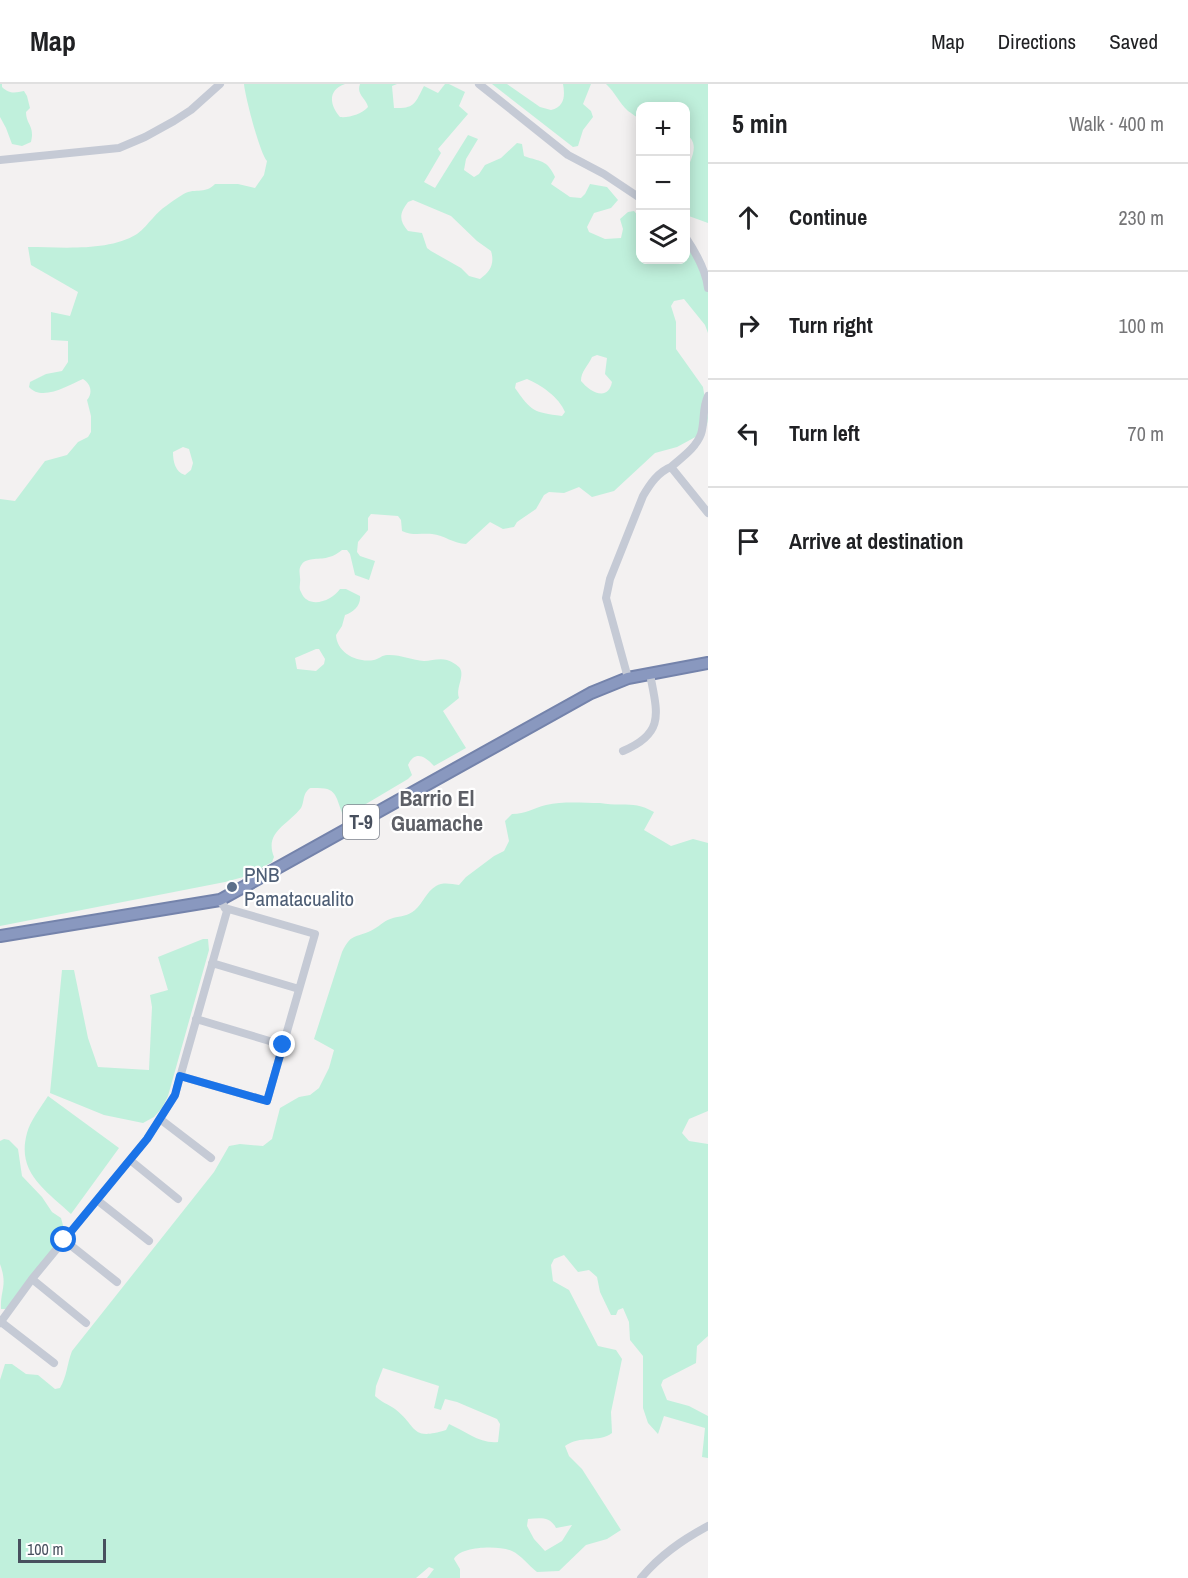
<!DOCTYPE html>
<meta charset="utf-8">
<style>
body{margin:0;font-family:"Archivo Narrow",sans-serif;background:#f2f2f2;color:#202124}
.controls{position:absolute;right:18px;top:18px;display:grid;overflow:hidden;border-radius:12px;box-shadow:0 3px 15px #0003}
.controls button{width:54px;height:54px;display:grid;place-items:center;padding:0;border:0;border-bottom:2px solid #e0e0e0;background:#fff;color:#202124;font:30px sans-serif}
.scale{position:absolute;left:18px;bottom:15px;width:88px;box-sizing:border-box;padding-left:6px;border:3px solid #48505e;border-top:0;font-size:16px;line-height:21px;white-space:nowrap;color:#48505e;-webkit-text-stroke:4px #fff;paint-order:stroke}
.stop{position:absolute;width:18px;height:18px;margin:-14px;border:4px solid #1a73e8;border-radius:50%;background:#fff}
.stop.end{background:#1a73e8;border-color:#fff;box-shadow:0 2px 6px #0008}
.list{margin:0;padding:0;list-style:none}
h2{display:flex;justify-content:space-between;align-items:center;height:78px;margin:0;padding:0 24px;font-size:26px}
h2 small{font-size:20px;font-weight:400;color:#757577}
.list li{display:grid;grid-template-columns:39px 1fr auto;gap:18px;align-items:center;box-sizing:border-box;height:108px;padding:0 24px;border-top:2px solid #e0e0e0}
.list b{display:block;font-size:22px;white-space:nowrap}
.list em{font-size:20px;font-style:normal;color:#757577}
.icon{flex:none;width:33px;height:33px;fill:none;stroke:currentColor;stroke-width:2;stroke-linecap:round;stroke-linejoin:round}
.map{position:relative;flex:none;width:708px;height:1494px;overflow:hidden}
header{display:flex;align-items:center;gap:36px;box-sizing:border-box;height:84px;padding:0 30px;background:#fff;border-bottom:2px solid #e0e0e0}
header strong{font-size:28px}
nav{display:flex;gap:33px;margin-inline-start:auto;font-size:21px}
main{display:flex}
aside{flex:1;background:#fff}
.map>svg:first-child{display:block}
.green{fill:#c0f0dc;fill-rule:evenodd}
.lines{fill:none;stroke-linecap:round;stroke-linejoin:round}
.highway-casing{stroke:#7483ab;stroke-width:14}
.minor{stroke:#c5cad5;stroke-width:8}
.highway{stroke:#8998bf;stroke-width:10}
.route{stroke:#1a73e8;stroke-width:8}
.service-dot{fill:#5c6f8a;stroke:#fff;stroke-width:2}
.labels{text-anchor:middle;stroke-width:4.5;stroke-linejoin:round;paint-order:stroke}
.shield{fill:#fff;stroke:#7f848e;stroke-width:1.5}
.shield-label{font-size:20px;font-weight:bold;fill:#48505e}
.service-label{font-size:21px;fill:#4e5e75;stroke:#fff;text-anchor:start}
.neighbourhood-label{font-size:22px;font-weight:bold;fill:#5d5f66;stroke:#fff}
</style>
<header>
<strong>Map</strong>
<nav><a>Map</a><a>Directions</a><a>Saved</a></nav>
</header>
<main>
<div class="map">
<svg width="708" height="1494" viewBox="0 0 708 1494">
<rect width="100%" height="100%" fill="#f3f1f1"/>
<path class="green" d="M0 0H2V3C9 10 15 9 24 7L27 12 30 24 26 28C26 41 35 41 31 58L22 62 12 60 6 44 0 33Z
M244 0H345C328 6 329 20 340 33 349 34 362 30 368 23 366 14 356 11 360 0H397L392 2 394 24C415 25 415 19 424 2L438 9 445 0H449L465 8 459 22 468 30 438 65 441 69 424 98 435 104 468 51 478 55 466 75 464 86 474 93 479 90 485 81 501 74 517 59 522 60 524 72C540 78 547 75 555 93L551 100 570 113 581 114 585 110 590 100 607 103 618 116 611 124 594 129 587 143 589 148 605 155 621 154 623 145 620 135 628 128 634 127 640 134V176H686V166L694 168 708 192V249L705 241 684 215 674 217 671 222 676 238V265L703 303 708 334 707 341 701 350 677 363 655 369 614 407 592 413 579 403 564 409 549 408 544 411 536 425 517 438 514 443 503 445 490 438 466 460C454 460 444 451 432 450 422 449 412 452 402 447L401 436 398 432 371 430 368 434V446L358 458 357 468 360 472 375 477 369 496 355 491 350 470 347 466H342C338 469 334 472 329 473 321 476 307 473 302 480 298 485 300 489 300 494 301 499 298 503 301 508 308 526 332 517 340 505H346L360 512C361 522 353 528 345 531L342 542 336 551C337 569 357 579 374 576 379 575 382 571 387 571 399 570 412 576 424 577 431 577 439 574 447 576 450 577 456 580 459 583 466 591 455 604 459 614L443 627 466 664 434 682C425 672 415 666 408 681L412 691 408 695 344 733C335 714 339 703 315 704 311 704 310 703 307 707 303 711 304 719 301 724 288 741 264 748 274 773L272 778 247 792 225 798 0 842V415L15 417 45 377 67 371 78 358 88 353 91 348V332L87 316C93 309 91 300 83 295 69 301 42 318 29 303L30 298 46 290 62 287 68 278V257L51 256V228L70 232 78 208 31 181 28 163C61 163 108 168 137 150 144 145 147 140 153 134 160 125 173 117 182 111 193 103 205 111 215 100H238L255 104 264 91 267 77C260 70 245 12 244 0ZM413 116 451 132 477 157 491 167C495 180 490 188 480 195L469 192 461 184 431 167 427 164 422 149 408 147C399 136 399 130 408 118ZM597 271 607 274 605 290 612 298C608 318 590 308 581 297 581 287 588 282 592 273ZM527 295C541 301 559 313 565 328L562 332C533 328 532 328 515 304L516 299ZM183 363 189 365 193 379 191 386 185 391C175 388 173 377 173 368ZM316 565H319L325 575 324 580 316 587 297 585 295 574Z
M492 0H507L540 23 551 26C565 23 565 11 563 0H591L583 20 591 27 593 33 583 46 578 62 573 63Z
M606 0H708V139L686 131C685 119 684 105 686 93 687 78 703 62 686 50V22H640V36C636 32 632 30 628 27 619 19 615 8 606 0Z
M600 719C622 723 633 716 654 728L644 746 671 762 693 755 708 759V1027L689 1035 682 1049 689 1057 708 1060V1252L697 1262 696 1279 663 1296 661 1301 667 1316 689 1322 708 1332V1374L702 1373 705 1344 664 1332 658 1350 648 1339 643 1324V1272L630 1256 629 1238 623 1224 618 1226 616 1231H611L600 1208 597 1193 589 1186 578 1188 564 1171 554 1175 551 1181 553 1197 569 1206 598 1262 616 1266 622 1275 611 1328 612 1349C599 1359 580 1351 565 1362L569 1372 582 1385 621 1446 607 1455 586 1461 559 1487 537 1488C529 1482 521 1471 512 1467 499 1461 460 1462 454 1475L460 1485V1494H427L434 1485 429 1483 416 1494H0V1296L5 1280H12L26 1290 38 1291 55 1305 60 1304C67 1292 67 1280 72 1267L214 1088 229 1062 240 1060 263 1062 272 1055 280 1024 299 1013 310 1011 319 1004 329 984 334 966 314 955 342 868C352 847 357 855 374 845 381 841 385 836 393 834 401 832 408 832 415 826 423 819 426 808 436 802 443 798 451 800 459 801L466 793 494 772 504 767 509 757 505 737 512 730C526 730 533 724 546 721 563 717 583 719 600 719ZM383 1284 439 1302 434 1324 441 1326 445 1315 457 1318 497 1335 500 1340 498 1358C480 1360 465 1347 449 1340L446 1346C410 1357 418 1343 395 1325 388 1320 381 1318 375 1312L376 1302ZM528 1435C540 1434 550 1432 556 1444L572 1441 562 1457 545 1467 534 1455 527 1442Z
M203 855H208L209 866 168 1012 162 1024 154 1033 143 1039 104 1031 50 1009 62 886H74L88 954 98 983 149 986 152 923 150 911 168 906 158 873Z
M48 1012 119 1064 71 1130C46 1106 16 1089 27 1049 30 1037 41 1023 48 1012Z
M4 1055 9 1056 18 1065 22 1092 42 1113 52 1128 61 1134 64 1145C60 1162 35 1189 23 1202 17 1208 13 1218 6 1225H1C0 1206 8 1202 0 1180V1057Z"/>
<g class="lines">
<defs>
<path id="highway" d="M0 852 220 816 591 609 628 594 708 579"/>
</defs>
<use href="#highway" class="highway-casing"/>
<path class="minor" d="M479 0 568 71 604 90 640 114
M0 76 119 64 145 53 174 37 191 26 220 0
M686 154C696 169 706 186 708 204
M671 383C681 374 696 364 701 350 705 338 702 324 708 312
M628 594 606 514 610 495 643 412C650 400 658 388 671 383L708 429
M623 667C666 649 657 628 650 590
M212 879 299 905
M196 935 283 961
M180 992 267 1017 315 850 225 824
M160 1035 211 1074
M130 1076 178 1115
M97 1116 149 1157
M64 1156 117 1198
M32 1195 86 1239
M1 1238 54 1279
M0 1239 32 1195 147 1055 175 1011 227 827 220 816
M641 1494C660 1471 682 1456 708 1442"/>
<use href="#highway" class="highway"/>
</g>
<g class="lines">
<path class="route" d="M64 1156 147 1055 175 1011 180 992 267 1017 283 961"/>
</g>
<circle class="service-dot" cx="232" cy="803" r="6"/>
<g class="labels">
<rect class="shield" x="343" y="721" width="36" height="34" rx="4.5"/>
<g class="shield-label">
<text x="361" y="745">T-9</text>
</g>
<g class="service-label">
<text x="244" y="798">PNB<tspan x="244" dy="24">Pamatacualito</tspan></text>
</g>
<g class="neighbourhood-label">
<text x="437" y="722">Barrio El<tspan x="437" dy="25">Guamache</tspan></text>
</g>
</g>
</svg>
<div class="controls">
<button>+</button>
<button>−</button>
<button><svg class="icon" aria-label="layers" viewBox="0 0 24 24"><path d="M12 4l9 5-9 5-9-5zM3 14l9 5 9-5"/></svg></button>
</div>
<div class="scale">100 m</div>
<div class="stop" style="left:64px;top:1156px"></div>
<div class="stop end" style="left:283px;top:961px"></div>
</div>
<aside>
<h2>5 min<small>Walk · 400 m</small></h2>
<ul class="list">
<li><svg class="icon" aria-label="ahead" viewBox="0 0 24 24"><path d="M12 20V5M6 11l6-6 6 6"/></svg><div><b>Continue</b></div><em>230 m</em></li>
<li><svg class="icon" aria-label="right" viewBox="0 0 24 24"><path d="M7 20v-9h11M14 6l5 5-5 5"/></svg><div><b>Turn right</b></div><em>100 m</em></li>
<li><svg class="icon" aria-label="left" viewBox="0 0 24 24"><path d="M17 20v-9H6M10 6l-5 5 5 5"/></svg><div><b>Turn left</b></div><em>70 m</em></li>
<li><svg class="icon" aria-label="arrive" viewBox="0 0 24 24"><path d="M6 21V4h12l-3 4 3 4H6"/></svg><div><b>Arrive at destination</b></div></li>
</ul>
</aside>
</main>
